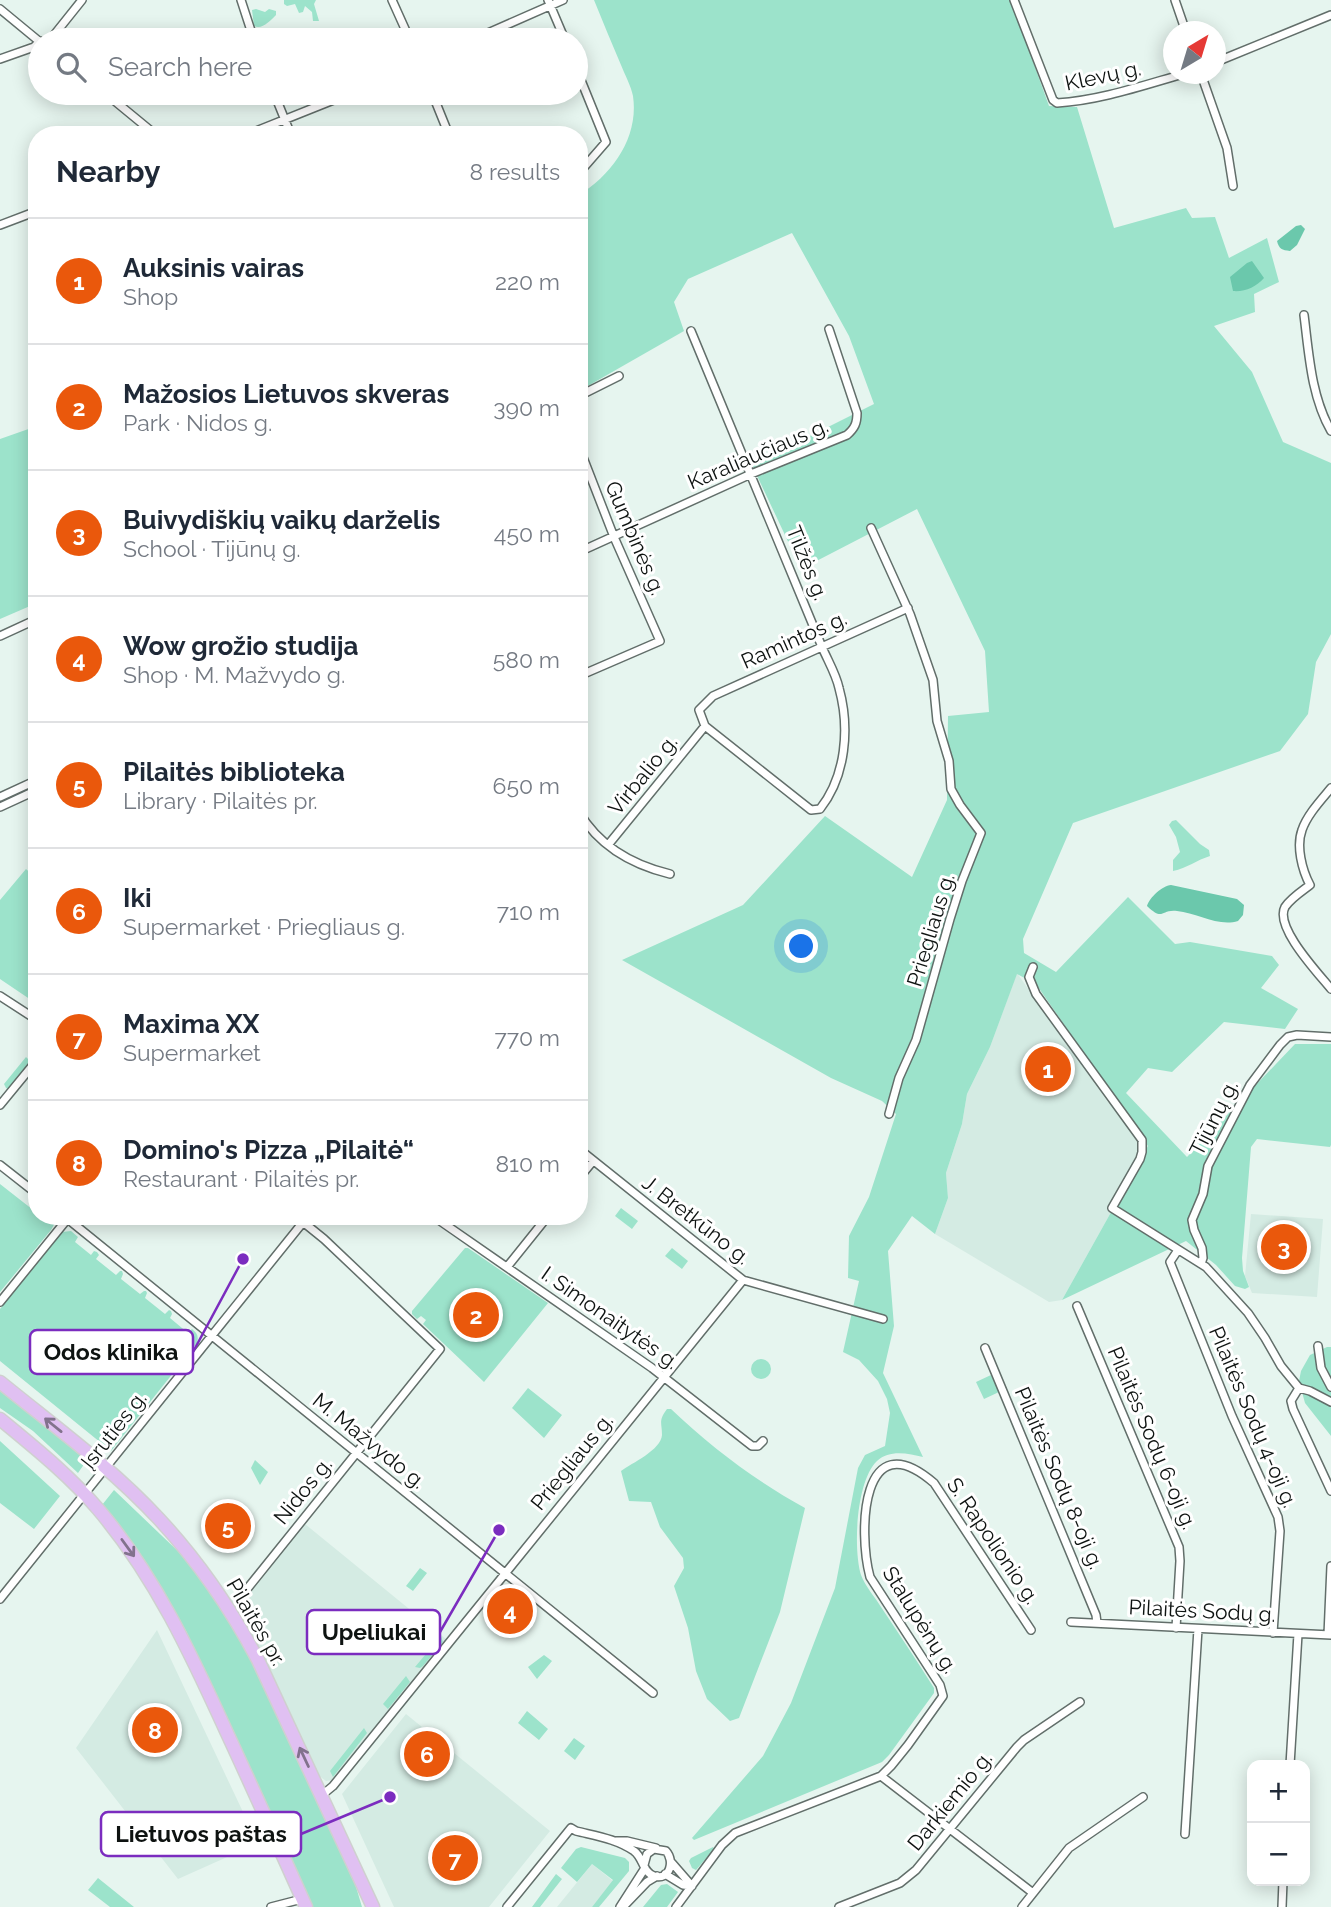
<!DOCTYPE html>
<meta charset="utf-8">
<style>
body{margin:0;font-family:Raleway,sans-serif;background:#f6f6f7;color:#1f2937}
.controls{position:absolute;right:21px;bottom:21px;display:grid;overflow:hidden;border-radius:14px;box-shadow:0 4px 18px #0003}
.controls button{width:63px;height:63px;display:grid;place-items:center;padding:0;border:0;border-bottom:2px solid #e0e1e3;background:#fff;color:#1f2937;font:35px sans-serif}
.compass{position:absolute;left:1163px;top:21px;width:63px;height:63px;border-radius:50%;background:#fff;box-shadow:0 4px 18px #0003;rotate:38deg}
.you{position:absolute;left:802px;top:947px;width:24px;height:24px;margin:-18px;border:5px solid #fff;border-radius:50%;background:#1a73e8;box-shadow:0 0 0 10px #1a73e833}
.badge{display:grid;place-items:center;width:46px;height:46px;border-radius:50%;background:#ea580c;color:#fff;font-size:23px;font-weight:700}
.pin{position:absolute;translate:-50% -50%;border:4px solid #fff;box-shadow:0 2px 7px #0006}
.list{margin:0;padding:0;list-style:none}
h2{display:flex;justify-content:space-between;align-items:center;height:91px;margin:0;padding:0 28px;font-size:30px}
h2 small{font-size:23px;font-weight:400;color:#747a83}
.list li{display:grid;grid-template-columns:46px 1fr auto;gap:21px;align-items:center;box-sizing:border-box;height:126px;padding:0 28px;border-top:2px solid #e0e1e3}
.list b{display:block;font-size:26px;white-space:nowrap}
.list p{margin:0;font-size:23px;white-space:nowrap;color:#747a83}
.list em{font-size:23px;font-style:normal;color:#747a83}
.icon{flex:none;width:38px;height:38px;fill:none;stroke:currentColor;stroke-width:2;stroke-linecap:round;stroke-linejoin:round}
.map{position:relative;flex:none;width:1331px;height:1907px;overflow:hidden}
.search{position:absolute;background:#fff;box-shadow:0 4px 18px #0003;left:28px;top:28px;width:560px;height:77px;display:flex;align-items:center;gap:18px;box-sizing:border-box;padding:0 24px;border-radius:38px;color:#747a83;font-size:26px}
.panel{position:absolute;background:#fff;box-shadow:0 4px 18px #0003;left:28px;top:126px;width:560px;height:1099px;border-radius:28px}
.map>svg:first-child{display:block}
.built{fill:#d4ebe3}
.green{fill:#9ce3cb}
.water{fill:#6bc8ac}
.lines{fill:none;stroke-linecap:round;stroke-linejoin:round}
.street-casing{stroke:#626e6a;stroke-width:10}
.primary-casing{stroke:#cfd0cf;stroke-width:15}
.street{stroke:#fff;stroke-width:7}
.primary{stroke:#e0c0f2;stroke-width:12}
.oneway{stroke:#82728d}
.labels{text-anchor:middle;stroke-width:6;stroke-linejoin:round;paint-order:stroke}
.street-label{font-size:21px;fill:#0e1311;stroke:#fff}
.leader{fill:none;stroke:#7b2cbf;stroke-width:2.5}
.callout-dot{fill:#7b2cbf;stroke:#fff;stroke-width:2.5}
.callout{fill:#fff;stroke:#7b2cbf;stroke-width:2.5}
.callout-label{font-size:23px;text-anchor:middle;font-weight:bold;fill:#0e1311}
</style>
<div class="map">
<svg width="1331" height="1907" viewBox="0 0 1331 1907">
<rect width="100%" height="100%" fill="#e6f5ef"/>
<path class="built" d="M1017 973 1107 1101 1148 1146 1062 1300 1049 1302 935 1234 948 1198 946 1173 962 1124 967 1094 990 1047Z
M1251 1214 1323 1219 1317 1297 1252 1293 1245 1276Z
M305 1524 446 1639 335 1776 332 1780 326 1781 318 1775 264 1656 230 1600 250 1592Z
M157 1630 243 1812 249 1836 254 1845 178 1879 76 1748Z
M406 1714 550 1831 489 1907H394L342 1794Z
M592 1864 613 1881 592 1907H557Z"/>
<path class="green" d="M284 0H316L314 4 319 21H313L312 12 305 6 303 12 299 13 295 4 287 6 284 4Z
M594 0H1011L1049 106 1077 107 1114 228 1186 208 1192 218 1215 217 1229 258 1267 238 1279 282 1254 294 1255 312 1214 326 1252 372 1283 442 1331 463V634L1316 662 1308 714 1280 751 1073 823 1023 939 1024 953 1056 972 1128 897 1175 944 1190 942 1272 956 1279 965 1261 988 1298 1009 1285 1029 1224 1022 1172 1072 1148 1068 1126 1093 1187 1157 1295 1044H1331V1145L1330 1147 1257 1139 1251 1147 1242 1258 1243 1271 1249 1287 1245 1289 1235 1286 1216 1265 1186 1241 1062 1300 1148 1146 1036 984 1017 974 990 1047 967 1094 962 1124 946 1173 948 1198 935 1234 912 1216 888 1251 894 1326 883 1373 923 1457C909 1454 890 1449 877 1461 856 1481 853 1549 861 1575 865 1586 875 1597 881 1607 899 1634 917 1661 934 1688V1693L889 1755 882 1762 694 1840 692 1838 763 1756 791 1703 835 1588 858 1468 865 1455 885 1446 890 1413 887 1399 878 1381 859 1360 843 1352 859 1281 848 1278 849 1236 869 1197 896 1114 882 1101 831 1078 622 960 743 905 825 816 912 877 947 800 948 716 989 712 985 651 917 509 801 569 752 465 874 404 849 336 792 233 688 279 674 302 684 331 579 391V195C613 174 639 137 633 96 631 86 625 75 621 65 612 44 603 22 594 0Z
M256 9 265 12 269 9 276 11V15C270 21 262 30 254 26L252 10Z
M37 426V603L0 619V439Z
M1176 820 1200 844 1209 850 1210 856C1197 860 1187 868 1173 871V860L1180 852 1176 837 1169 825 1172 821Z
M26 869 37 879V1004L0 979V900Z
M26 1057 30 1061 8 1089 6 1088 4 1084Z
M0 1184 37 1213V1216H40L45 1219 48 1216H52L56 1221 51 1230 0 1292Z
M621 1208 638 1221 632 1229 615 1216Z
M71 1231 78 1237 75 1242 91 1255 94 1251 97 1252 99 1255 96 1259 116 1275 120 1271H122L123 1274 121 1279 140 1294 144 1291H146L147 1293 145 1298 165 1314 169 1310 171 1311 172 1314 170 1318 188 1333 192 1329C197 1333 199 1336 197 1343L111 1451 0 1361V1309L62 1232Z
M465 1248H468L548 1303 484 1382 423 1324 426 1320 421 1316 417 1319 412 1314V1311Z
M672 1248 688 1261 682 1269 665 1256Z
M1327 1347H1331V1436L1305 1403 1299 1381 1301 1371 1310 1355Z
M751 1369a10 10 0 1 1 20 0a10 10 0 1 1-20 0Z
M991 1375 999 1392 984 1399 976 1382Z
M528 1388 562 1415 544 1438 512 1408Z
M0 1390 87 1460 78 1473 33 1431 0 1408Z
M667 1409H671C712 1448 756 1481 805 1508L780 1612 739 1718 730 1721 707 1699 696 1671 688 1628 674 1586 684 1568 683 1558 660 1527 651 1502 629 1501 621 1471C632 1463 661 1450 662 1435 662 1423 658 1421 667 1409Z
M0 1441 60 1496 34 1529 0 1503Z
M255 1460 268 1472 260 1485 251 1468Z
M114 1490 183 1556 226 1615 255 1667 298 1759 354 1880 362 1907H312L186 1631 149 1568 127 1536 102 1505Z
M420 1568 427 1573 413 1591 406 1586Z
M441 1636 443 1642 423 1666 420 1668 415 1667Z
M544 1655 552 1661 537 1679 528 1667Z
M406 1676 410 1682 388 1709 383 1704Z
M527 1711 548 1729 539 1740 518 1723Z
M364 1728 367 1733 333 1777 330 1771Z
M574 1738 585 1746 575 1760 564 1751Z
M581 1847 625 1858 629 1862V1871L599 1907H592L613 1880 592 1864 577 1882 561 1868 576 1849Z
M713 1847 714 1849 696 1870 692 1868 689 1861 691 1858Z
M556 1874 562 1879 540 1907H532Z
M98 1878 134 1907H110L88 1890Z
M667 1884 678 1892 667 1907H643L661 1885Z"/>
<path class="water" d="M1301 225 1305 229 1297 245 1290 251C1282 250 1279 249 1277 241L1296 226Z
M1252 261 1264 278C1256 287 1245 292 1233 291L1230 277 1247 263Z
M1171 885 1237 899 1244 905 1243 915 1238 921C1218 927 1197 913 1177 911 1160 909 1164 922 1147 906 1150 897 1162 886 1171 885Z"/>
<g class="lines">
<defs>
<path id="street" d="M241 0 254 40
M392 0 410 40
M548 0 565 40
M1014 0 1053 100 1057 103C1101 100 1141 86 1183 74
M1175 0 1186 32
M0 9 40 42
M50 40 82 0
M472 40 563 0
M0 59 34 47 40 41
M1216 62 1331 15
M576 68 606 142 579 173
M1201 74 1227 148 1233 186
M105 93 156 135
M274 93 291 135
M432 93 449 135
M246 135 351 93
M0 225 37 211
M1304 315C1309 354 1311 396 1331 431
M691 331 822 647C828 661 836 674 839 688 850 728 846 776 820 809L811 810 705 726 699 710 713 696 908 608
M579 396 619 376
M579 447 614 537 660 641 579 676
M871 528 910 614 933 680 937 721 949 761 951 789 960 805 981 833 962 881 950 919 916 1040 899 1078 889 1114
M579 552 751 474 847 435C855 428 857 423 857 413L829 329
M0 636 37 619
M1331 788C1321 800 1307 815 1302 830 1296 846 1302 870 1310 885 1302 891 1290 899 1285 907 1274 927 1319 974 1331 989
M0 797 37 780
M0 807 37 790
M579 812C599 846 633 865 670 874
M608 845 705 726
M1033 967 1029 977 1036 994 1142 1140V1152L1140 1159 1112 1208 1206 1267 1248 1313 1265 1338 1281 1366 1299 1388
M0 996 37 1020
M0 1105 37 1060
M579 1149 743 1280 883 1319
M0 1165 37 1194
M579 1178 593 1161
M64 1216 653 1693
M433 1216 652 1368 752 1446H758L763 1441
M1178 1250 1170 1262 1232 1416 1278 1517 1280 1531 1273 1633
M1201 1264 1203 1258 1202 1248 1194 1230 1192 1220 1203 1194 1208 1166 1250 1085 1280 1045 1288 1037 1297 1035 1331 1037
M507 1267 548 1216
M0 1302 69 1217
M1077 1306 1179 1547 1180 1561 1176 1628
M1318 1346 1321 1368 1331 1387
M985 1348 1096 1615 1097 1623
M1299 1388 1291 1401 1293 1409 1331 1491
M1299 1388 1310 1391 1331 1402
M247 1589 440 1349 324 1239 303 1222
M0 1599 308 1216
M1071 1622 1331 1635
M1328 1635 1331 1566
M1290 1765 1298 1634
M881 1776 1033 1893
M322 1795 333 1786 743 1280
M1185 1834 1198 1629
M616 1841H627L656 1848
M672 1863 692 1886
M665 1874 683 1885 692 1886
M271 1907 302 1899
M507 1907 571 1828 576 1831C596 1836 617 1839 634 1851 643 1857 643 1873 654 1876 670 1881 675 1861 666 1851L654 1849 647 1854 644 1865
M620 1907 645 1868
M623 1907 647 1882 657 1876
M676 1907 722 1845 735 1833 881 1776 891 1766 908 1745 943 1696 940 1685 870 1577C858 1532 861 1420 934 1483L1031 1630
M839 1907 900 1883 916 1870 1017 1747 1024 1740 1080 1702
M1022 1907 1069 1848 1143 1797
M1282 1907 1283 1881"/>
<path id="primary" d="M0 1382C54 1426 112 1468 159 1519 199 1562 231 1609 258 1660L373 1907
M0 1419C34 1447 69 1475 98 1509 155 1576 191 1654 227 1733 254 1791 280 1849 306 1907"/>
</defs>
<use href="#street" class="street-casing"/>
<use href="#primary" class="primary-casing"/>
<use href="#street" class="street"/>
<use href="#primary" class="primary"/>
</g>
<defs><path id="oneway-shaft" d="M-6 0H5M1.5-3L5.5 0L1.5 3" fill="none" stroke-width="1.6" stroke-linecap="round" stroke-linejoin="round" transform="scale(1.75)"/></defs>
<g class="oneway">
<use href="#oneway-shaft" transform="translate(53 1425) rotate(-141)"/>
<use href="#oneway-shaft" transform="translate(128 1548) rotate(54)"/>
<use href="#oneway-shaft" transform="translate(304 1757) rotate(-115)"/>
</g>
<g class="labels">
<g class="street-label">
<text transform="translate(1103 76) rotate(-12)" y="7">Klevų g.</text>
<text transform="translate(758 454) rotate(-23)" y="7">Karaliaučiaus g.</text>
<text transform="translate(635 538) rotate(67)" y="7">Gumbinės g.</text>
<text transform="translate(807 563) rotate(68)" y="7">Tilžės g.</text>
<text transform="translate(794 640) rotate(-24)" y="7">Ramintos g.</text>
<text transform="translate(643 775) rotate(-51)" y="7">Virbalio g.</text>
<text transform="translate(931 930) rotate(-73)" y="7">Priegliaus g.</text>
<text transform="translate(1214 1118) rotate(-63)" y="7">Tijūnų g.</text>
<text transform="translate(696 1220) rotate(38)" y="7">J. Bretkūno g.</text>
<text transform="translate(610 1318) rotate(35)" y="7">I. Simonaitytės g.</text>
<text transform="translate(1253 1417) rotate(67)" y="7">Pilaitės Sodų 4-oji g.</text>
<text transform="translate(114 1430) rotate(-52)" y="7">Įsruties g.</text>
<text transform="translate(1152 1438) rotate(67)" y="7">Pilaitės Sodų 6-oji g.</text>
<text transform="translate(369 1441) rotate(39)" y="7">M. Mažvydo g.</text>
<text transform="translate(572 1462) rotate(-51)" y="7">Priegliaus g.</text>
<text transform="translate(1059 1478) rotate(67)" y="7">Pilaitės Sodų 8-oji g.</text>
<text transform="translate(303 1491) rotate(-51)" y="7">Nidos g.</text>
<text transform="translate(993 1541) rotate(56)" y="7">S. Rapolionio g.</text>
<text transform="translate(1202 1611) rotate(3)" y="7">Pilaitės Sodų g.</text>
<text transform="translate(920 1620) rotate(58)" y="7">Stalupėnų g.</text>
<text transform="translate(256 1622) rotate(60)" y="7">Pilaitės pr.</text>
<text transform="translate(950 1801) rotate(-51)" y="7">Darkiemio g.</text>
</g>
</g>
<path class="leader" d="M243 1259L193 1352M499 1530L440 1632M390 1797L301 1834"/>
<g class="callout-dot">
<circle cx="243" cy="1259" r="7"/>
<circle cx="499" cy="1530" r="7"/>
<circle cx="390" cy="1797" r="7"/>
</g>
<g class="callout">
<rect x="30" y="1330" width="163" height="44" rx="7"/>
<rect x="307" y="1610" width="133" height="44" rx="7"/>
<rect x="101" y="1812" width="200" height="44" rx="7"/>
</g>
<g class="callout-label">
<text x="111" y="1360">Odos klinika</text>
<text x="374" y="1640">Upeliukai</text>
<text x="201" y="1842">Lietuvos paštas</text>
</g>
</svg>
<div class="controls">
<button>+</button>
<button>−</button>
</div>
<svg class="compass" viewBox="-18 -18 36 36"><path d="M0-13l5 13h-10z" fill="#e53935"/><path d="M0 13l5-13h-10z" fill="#747a83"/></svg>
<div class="you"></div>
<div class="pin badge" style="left:1048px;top:1069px">1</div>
<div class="pin badge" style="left:476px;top:1315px">2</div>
<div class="pin badge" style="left:1284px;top:1247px">3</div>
<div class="pin badge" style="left:510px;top:1611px">4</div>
<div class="pin badge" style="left:228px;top:1526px">5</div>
<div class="pin badge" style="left:427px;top:1754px">6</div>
<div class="pin badge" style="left:455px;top:1858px">7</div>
<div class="pin badge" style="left:155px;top:1730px">8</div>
<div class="search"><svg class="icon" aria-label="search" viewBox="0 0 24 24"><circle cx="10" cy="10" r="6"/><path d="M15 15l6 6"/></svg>Search here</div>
<section class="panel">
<h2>Nearby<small>8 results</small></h2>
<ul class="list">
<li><span class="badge">1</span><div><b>Auksinis vairas</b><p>Shop</p></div><em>220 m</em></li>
<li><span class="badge">2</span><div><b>Mažosios Lietuvos skveras</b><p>Park · Nidos g.</p></div><em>390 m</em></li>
<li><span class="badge">3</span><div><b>Buivydiškių vaikų darželis</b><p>School · Tijūnų g.</p></div><em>450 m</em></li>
<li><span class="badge">4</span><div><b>Wow grožio studija</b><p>Shop · M. Mažvydo g.</p></div><em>580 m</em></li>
<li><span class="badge">5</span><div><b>Pilaitės biblioteka</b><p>Library · Pilaitės pr.</p></div><em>650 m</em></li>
<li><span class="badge">6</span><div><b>Iki</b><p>Supermarket · Priegliaus g.</p></div><em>710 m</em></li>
<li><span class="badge">7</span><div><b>Maxima XX</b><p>Supermarket</p></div><em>770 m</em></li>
<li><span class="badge">8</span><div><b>Domino's Pizza „Pilaitė“</b><p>Restaurant · Pilaitės pr.</p></div><em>810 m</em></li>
</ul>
</section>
</div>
